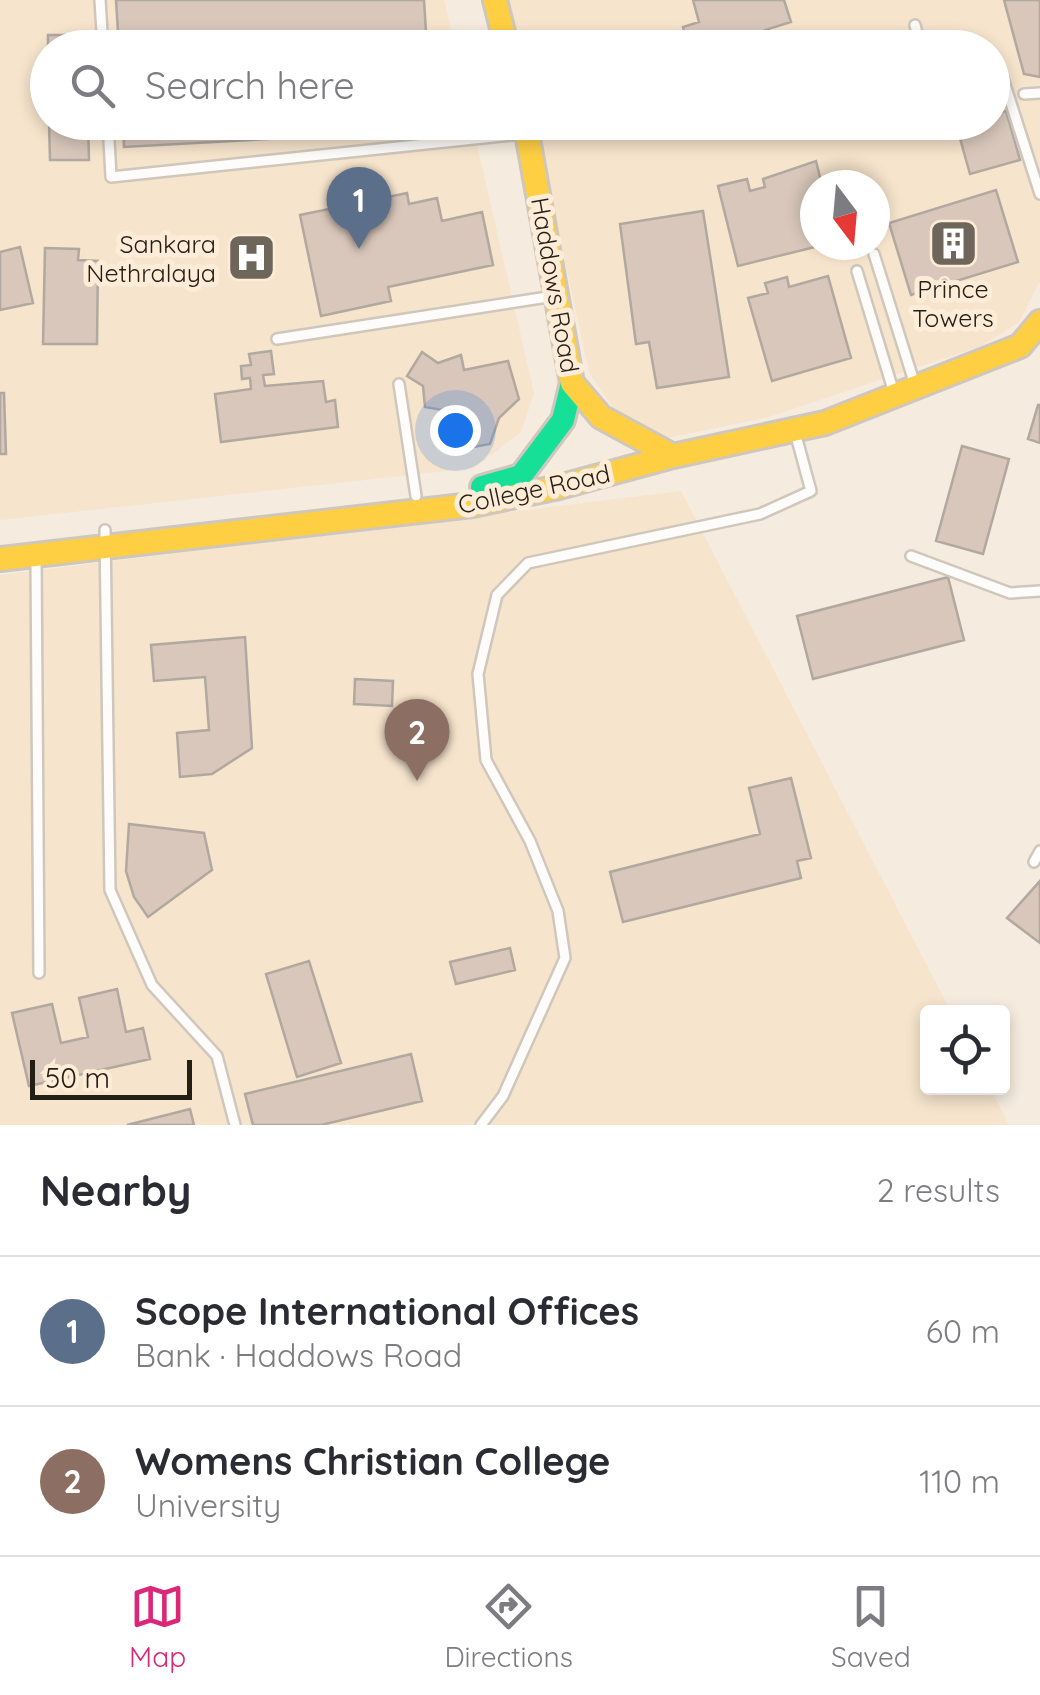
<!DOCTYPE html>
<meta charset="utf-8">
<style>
body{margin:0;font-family:Quicksand,sans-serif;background:#f7f7f7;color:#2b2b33}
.controls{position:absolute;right:30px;bottom:30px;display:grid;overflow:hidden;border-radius:10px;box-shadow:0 5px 15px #0003}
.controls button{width:90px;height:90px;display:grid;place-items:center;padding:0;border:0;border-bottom:2px solid #e1e1e2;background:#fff;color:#2b2b33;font:50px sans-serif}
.compass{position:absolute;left:800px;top:170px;width:90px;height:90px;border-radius:50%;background:#fff;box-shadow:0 5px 15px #0003;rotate:164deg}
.scale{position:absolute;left:30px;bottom:25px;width:162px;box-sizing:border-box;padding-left:10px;border:5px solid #251e14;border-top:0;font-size:28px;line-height:35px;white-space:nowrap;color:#251e14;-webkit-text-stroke:8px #fdecd7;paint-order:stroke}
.you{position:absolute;left:455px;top:430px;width:35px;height:35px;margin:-25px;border:8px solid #fff;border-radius:50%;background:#1a73e8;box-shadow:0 0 0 15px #1a73e833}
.badge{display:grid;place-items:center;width:65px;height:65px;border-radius:50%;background:#db2777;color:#fff;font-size:32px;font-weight:700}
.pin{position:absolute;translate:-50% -82px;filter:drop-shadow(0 2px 5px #0008)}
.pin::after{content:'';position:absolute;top:52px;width:35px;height:30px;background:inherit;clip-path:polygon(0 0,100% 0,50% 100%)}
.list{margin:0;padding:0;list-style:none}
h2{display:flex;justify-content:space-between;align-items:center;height:130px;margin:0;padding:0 40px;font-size:42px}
h2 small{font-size:32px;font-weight:400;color:#7c7c81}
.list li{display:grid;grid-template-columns:65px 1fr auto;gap:30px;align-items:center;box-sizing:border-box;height:150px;padding:0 40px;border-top:2px solid #e1e1e2}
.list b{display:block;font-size:38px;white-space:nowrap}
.list p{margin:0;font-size:32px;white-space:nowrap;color:#7c7c81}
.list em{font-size:32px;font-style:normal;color:#7c7c81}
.icon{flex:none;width:55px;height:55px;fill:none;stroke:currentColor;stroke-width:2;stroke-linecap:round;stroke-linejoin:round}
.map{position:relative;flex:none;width:1040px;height:1125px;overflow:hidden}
.search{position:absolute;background:#fff;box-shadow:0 5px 15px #0003;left:30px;right:30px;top:30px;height:110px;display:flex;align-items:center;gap:25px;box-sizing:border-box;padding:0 35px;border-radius:55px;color:#7c7c81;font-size:38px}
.sheet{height:430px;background:#fff}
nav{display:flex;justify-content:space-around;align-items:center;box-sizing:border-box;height:140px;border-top:2px solid #e1e1e2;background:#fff;font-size:28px;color:#7c7c81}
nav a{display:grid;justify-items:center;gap:5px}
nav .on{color:#db2777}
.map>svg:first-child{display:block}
.built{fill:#f6e4cc;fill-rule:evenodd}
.building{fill:#d9c7bb;stroke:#b1a8a0;stroke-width:2.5}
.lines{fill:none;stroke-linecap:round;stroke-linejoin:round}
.lane-casing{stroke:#cfc7bc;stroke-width:14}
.fast-casing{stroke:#cfc7bc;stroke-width:28}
.slow-casing{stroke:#cfc7bc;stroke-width:28}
.lane{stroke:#fefcfa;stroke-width:9}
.fast{stroke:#16e098;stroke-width:22}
.slow{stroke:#ffcf43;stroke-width:22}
.labels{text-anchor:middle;stroke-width:10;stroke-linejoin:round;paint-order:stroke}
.poi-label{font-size:25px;fill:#251e14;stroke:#fdecd7;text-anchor:end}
.street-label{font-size:25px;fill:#251e14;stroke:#fdecd7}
</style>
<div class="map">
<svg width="1040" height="1125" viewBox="0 0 1040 1125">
<rect width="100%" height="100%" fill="#f5ebdf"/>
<path class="built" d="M0 0H444L455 47 48 48V122L472 123 534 393 521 432 474 468 0 520Z
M508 0H1040V281L1019 322 981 346 769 417 658 440 620 418 589 372 535 123 992 122V48L519 47ZM815 185H875V245H815Z
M681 491 951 1012H928V1088H990L1009 1125H0V575Z"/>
<path class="building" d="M116 0H424L427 48H119Z
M693 0H784L791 22 765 30 768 43 752 48H736L734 39 707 48H689L683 27 699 22Z
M1004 0H1040V77L1024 74Z
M48 35H87V48H48Z
M1006 111 1020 160 970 174 956 124 992 122V114Z
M49 122H88L89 160H50Z
M123 122H431V130L124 147Z
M816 161 822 185H815V245H823L738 266 718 186 747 179 750 191 765 187 763 179Z
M996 190 1018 262 911 295 889 223Z
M407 193 409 204 437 198 442 221 482 212 493 265 388 287 391 301 321 316 300 215Z
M703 211 729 377 657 388 649 342 636 344 620 224Z
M20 247 33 303 0 310V252Z
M45 248 79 249 78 260 98 261 97 344H43Z
M828 276 851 358 772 381 748 298 768 293 765 283 787 277 789 287Z
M271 351 274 374 263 375 265 386 323 381 326 402 335 400 338 427 221 442 215 394 251 389 250 378 242 379 241 366 251 365 249 354Z
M422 352 438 363 461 355 464 370 508 361 519 399 499 418 490 444 452 451 443 410 425 407 423 386 407 376Z
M0 393H4L6 454H0Z
M1038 405H1040V443L1028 439Z
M962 446 1009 459 983 554 936 541Z
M948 577 964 640 813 679 797 616Z
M245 637 252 748 212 774 180 777 177 733 209 730 205 677 154 681 151 645Z
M355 679 393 681 392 706 354 704Z
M791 778 811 858 797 861 801 878 623 922 610 872 760 834 749 788Z
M129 824 204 833 212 870 148 917 134 897 126 871Z
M1040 881V943L1007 918Z
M510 948 515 970 456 984 450 962Z
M309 961 341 1063 297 1077 266 974Z
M117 989 126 1032 143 1028 150 1059 29 1086 12 1013 52 1004 61 1043 88 1037 79 998Z
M411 1054 422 1101 321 1125H253L245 1094Z
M190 1109 194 1125H127Z"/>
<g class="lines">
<defs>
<path id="lane" d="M100 0 103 48
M915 25 921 48
M992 64 1000 69 1040 194
M1024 94 1040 93
M108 122 111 177 522 134
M874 254 915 385
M857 271 894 393
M277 339 554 296
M399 384 416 496
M105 530 110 890 152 985 217 1056 235 1125
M911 556 1010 593 1040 591
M36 558 39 973
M1034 862 1040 851
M481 1125 503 1096 565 958 558 911 530 841 486 760 478 674 497 595 528 563 760 514 811 491 795 432"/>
<path id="fast" d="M482 487 521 476 563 420 572 383"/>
<path id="slow" d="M495 0 507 48
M525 122 572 383 601 417 673 456 825 423 1020 346 1040 322
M0 559 472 505 559 487 673 456"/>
</defs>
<use href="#lane" class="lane-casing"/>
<use href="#fast" class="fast-casing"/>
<use href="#slow" class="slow-casing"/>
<use href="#lane" class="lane"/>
<use href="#fast" class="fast"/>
<use href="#slow" class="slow"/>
</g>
<defs>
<symbol id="building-square" viewBox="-11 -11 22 22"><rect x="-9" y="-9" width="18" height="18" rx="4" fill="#6e665b" stroke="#fdecd7"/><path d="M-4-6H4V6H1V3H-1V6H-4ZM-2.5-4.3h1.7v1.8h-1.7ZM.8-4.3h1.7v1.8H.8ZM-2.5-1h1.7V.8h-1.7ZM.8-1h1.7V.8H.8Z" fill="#fff"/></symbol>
<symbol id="hospital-square" viewBox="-11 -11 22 22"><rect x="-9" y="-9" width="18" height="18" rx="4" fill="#6e665b" stroke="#fdecd7"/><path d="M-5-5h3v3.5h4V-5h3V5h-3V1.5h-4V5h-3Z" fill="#fff"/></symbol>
</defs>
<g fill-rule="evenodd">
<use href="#building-square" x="926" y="216" width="55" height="55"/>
<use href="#hospital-square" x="224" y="230" width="55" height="55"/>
</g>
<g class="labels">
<g class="poi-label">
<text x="216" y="253">Sankara<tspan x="216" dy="29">Nethralaya</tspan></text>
<text x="953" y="298" text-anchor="middle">Prince<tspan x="953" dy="29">Towers</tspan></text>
</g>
<g class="street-label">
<text transform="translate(555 285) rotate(80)" y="9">Haddows Road</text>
<text transform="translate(534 489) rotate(-12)" y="9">College Road</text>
</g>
</g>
</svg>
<div class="controls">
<button><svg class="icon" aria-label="locate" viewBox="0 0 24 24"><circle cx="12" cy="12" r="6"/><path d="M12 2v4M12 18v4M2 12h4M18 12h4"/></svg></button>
</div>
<svg class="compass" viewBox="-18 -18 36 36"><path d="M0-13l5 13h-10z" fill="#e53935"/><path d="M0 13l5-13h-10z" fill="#7c7c81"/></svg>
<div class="scale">50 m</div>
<div class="you"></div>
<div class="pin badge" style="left:359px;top:249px;background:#5c6f8a">1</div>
<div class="pin badge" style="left:417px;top:781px;background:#8d6e63">2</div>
<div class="search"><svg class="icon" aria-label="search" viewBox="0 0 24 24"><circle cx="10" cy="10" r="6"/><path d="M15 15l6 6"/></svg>Search here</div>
</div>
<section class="sheet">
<h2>Nearby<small>2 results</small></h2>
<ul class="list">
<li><span class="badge" style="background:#5c6f8a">1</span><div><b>Scope International Offices</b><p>Bank · Haddows Road</p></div><em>60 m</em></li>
<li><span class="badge" style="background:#8d6e63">2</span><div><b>Womens Christian College</b><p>University</p></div><em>110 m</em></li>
</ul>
</section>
<nav>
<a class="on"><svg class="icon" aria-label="map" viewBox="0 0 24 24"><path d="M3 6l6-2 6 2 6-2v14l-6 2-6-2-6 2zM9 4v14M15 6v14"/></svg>Map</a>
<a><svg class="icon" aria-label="directions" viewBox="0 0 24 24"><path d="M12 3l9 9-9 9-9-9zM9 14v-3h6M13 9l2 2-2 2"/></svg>Directions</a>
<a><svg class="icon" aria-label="saved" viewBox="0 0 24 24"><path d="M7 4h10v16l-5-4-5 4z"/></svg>Saved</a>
</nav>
